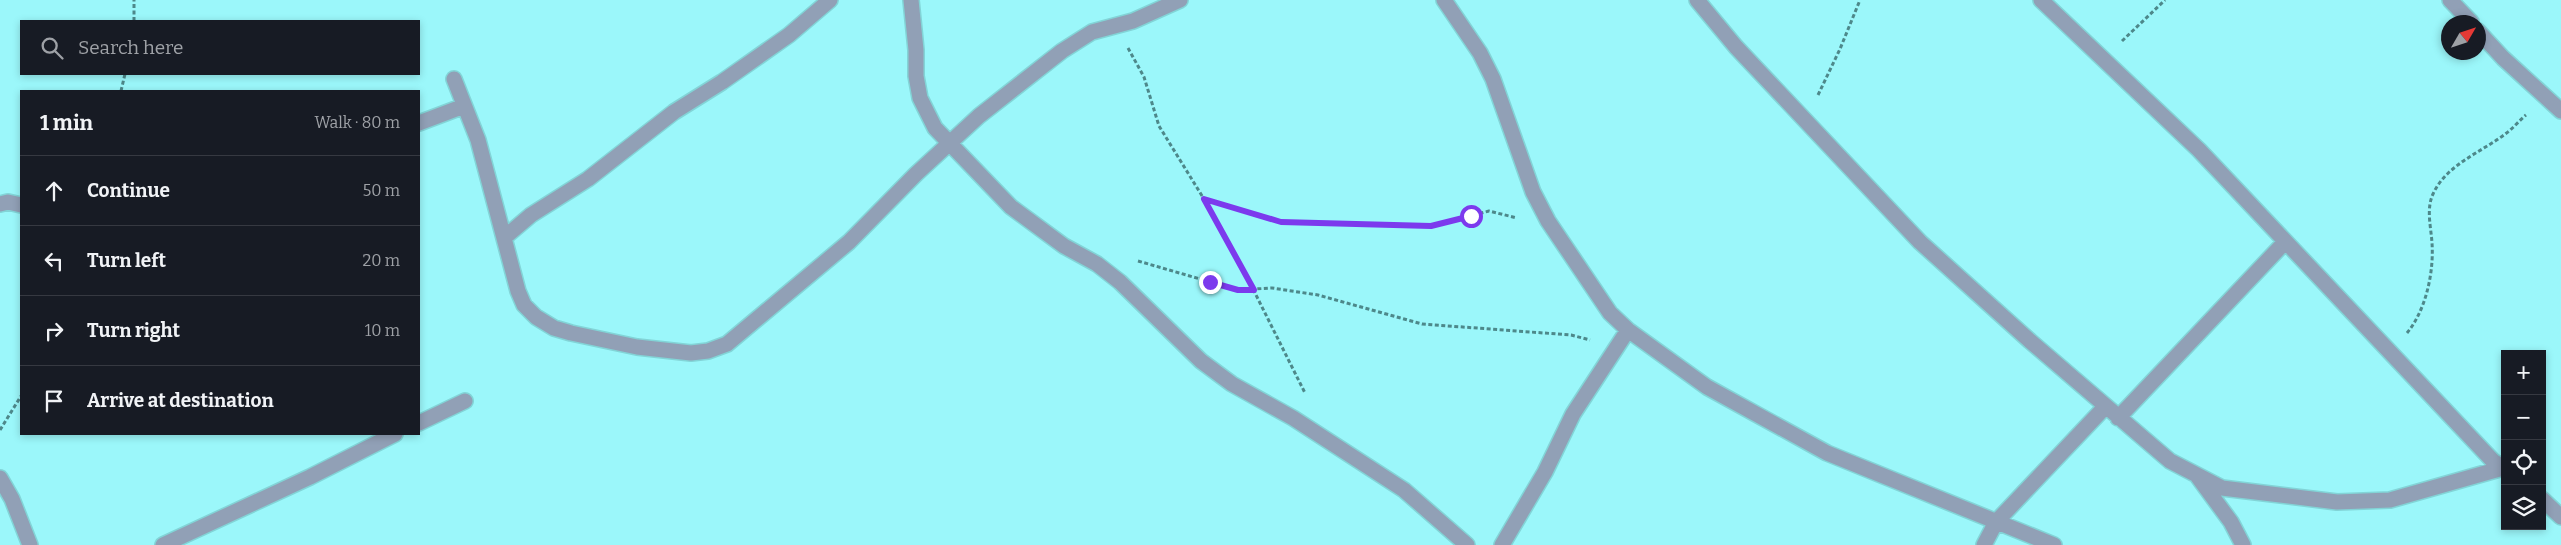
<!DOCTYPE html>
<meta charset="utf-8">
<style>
body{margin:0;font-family:Bitter,serif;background:#20242c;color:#f1f3f6}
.controls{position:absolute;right:15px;bottom:15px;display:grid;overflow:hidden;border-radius:0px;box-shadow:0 2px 8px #0003}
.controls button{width:45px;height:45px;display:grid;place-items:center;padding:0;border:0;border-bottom:1px solid #363941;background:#171b24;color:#f1f3f6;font:25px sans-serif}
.compass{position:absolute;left:2441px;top:15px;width:45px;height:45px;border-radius:50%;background:#171b24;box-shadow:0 2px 8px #0003;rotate:51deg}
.stop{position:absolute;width:15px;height:15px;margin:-11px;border:4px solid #7c3aed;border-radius:50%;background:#fff}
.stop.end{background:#7c3aed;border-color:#fff;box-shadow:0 1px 5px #0008}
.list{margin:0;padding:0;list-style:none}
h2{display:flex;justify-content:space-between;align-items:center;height:65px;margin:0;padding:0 20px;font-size:21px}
h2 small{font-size:16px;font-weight:400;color:#9ea1a6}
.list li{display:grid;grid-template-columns:32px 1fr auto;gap:15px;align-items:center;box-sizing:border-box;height:70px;padding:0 20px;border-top:1px solid #363941}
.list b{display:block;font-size:19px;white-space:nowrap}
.list em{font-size:16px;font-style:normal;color:#9ea1a6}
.icon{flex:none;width:28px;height:28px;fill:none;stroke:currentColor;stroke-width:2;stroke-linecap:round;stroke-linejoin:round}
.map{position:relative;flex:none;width:2561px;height:545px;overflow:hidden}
.search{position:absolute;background:#171b24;box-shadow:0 2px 8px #0003;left:20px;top:20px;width:400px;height:55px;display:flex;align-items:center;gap:12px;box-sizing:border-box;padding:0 18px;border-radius:0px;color:#9ea1a6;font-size:19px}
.panel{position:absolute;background:#171b24;box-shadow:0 2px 8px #0003;left:20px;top:90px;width:400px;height:345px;border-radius:0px}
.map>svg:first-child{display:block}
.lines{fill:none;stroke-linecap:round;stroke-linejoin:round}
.minor-casing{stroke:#82d4d7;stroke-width:18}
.path{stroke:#4d888a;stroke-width:3;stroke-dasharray:4 2.5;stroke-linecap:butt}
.minor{stroke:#91a0b6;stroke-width:15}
.route{stroke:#7c3aed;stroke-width:6}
</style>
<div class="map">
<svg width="2561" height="545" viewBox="0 0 2561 545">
<rect width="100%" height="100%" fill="#9bf7fa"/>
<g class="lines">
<defs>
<path id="minor" d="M911 0 916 50V76L920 98 935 128 1011 207 1064 246 1097 264 1120 282 1201 361 1232 384 1293 418 1404 490 1467 545
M1444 0 1480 53 1493 79 1533 192 1548 221 1610 313 1628 330 1707 387 1827 453 2054 545
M1697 0 1736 47 1920 242 2030 341 2170 461 2222 488 2337 502 2390 500 2503 468
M2041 0 2199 150 2493 461 2505 469
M2450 0 2471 22
M2478 31 2503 58 2561 111
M454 79 478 140 518 291 524 305 536 317 554 328 571 333 637 347 691 353 708 351 727 344 849 242 916 174 979 116 1062 51 1092 32 1133 21 1180 0
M419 123 464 106
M0 204 8 202 21 205
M505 237 531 215 588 179 674 112 722 82 789 35 830 0
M2118 418 2285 242
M419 423 465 401
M2198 477 2231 522 2243 545
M0 478 12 499 30 545
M2542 499 2561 517
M163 545 310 477 395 434
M1502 545 1545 472 1573 414 1628 330
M1984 545 1996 522 2105 407"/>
</defs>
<use href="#minor" class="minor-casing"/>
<path class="path" d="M134 21V0
M2122 41 2165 0
M1128 48 1144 77 1159 126 1204 199 1253 289 1305 393
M121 91 125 74
M1818 95 1840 49 1860 0
M1205 199 1281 222 1431 226 1489 211 1517 218
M1138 261 1238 290 1272 288 1318 295 1422 324 1571 335 1590 340
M2407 333C2426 310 2434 272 2432 243 2431 227 2426 209 2433 194 2447 163 2485 151 2509 131 2515 126 2520 120 2526 115
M0 430 21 396"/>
<use href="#minor" class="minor"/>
</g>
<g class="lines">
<path class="route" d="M1210 282 1238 290H1254L1204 199 1281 222 1431 226 1471 216"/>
</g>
</svg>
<div class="controls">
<button>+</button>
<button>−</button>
<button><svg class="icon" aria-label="locate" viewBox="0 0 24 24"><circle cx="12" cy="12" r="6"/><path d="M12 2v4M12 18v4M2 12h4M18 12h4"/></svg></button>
<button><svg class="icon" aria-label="layers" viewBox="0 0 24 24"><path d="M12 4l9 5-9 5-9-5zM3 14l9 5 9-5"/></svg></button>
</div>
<svg class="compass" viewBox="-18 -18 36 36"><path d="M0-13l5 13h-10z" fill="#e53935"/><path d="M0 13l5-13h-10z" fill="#9ea1a6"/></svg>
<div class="stop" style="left:1471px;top:216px"></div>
<div class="stop end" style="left:1210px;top:282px"></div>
<div class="search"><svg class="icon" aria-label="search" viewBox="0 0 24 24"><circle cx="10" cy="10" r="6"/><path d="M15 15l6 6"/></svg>Search here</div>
<section class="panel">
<h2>1 min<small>Walk · 80 m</small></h2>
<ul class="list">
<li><svg class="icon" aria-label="ahead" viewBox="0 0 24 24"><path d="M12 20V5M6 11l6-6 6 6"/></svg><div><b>Continue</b></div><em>50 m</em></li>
<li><svg class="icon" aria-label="left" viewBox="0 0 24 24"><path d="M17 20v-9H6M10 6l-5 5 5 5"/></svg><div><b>Turn left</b></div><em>20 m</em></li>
<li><svg class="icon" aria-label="right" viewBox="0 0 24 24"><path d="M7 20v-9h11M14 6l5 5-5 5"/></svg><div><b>Turn right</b></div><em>10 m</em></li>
<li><svg class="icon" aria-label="arrive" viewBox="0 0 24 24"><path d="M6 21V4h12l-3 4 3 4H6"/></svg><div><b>Arrive at destination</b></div></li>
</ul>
</section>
</div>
